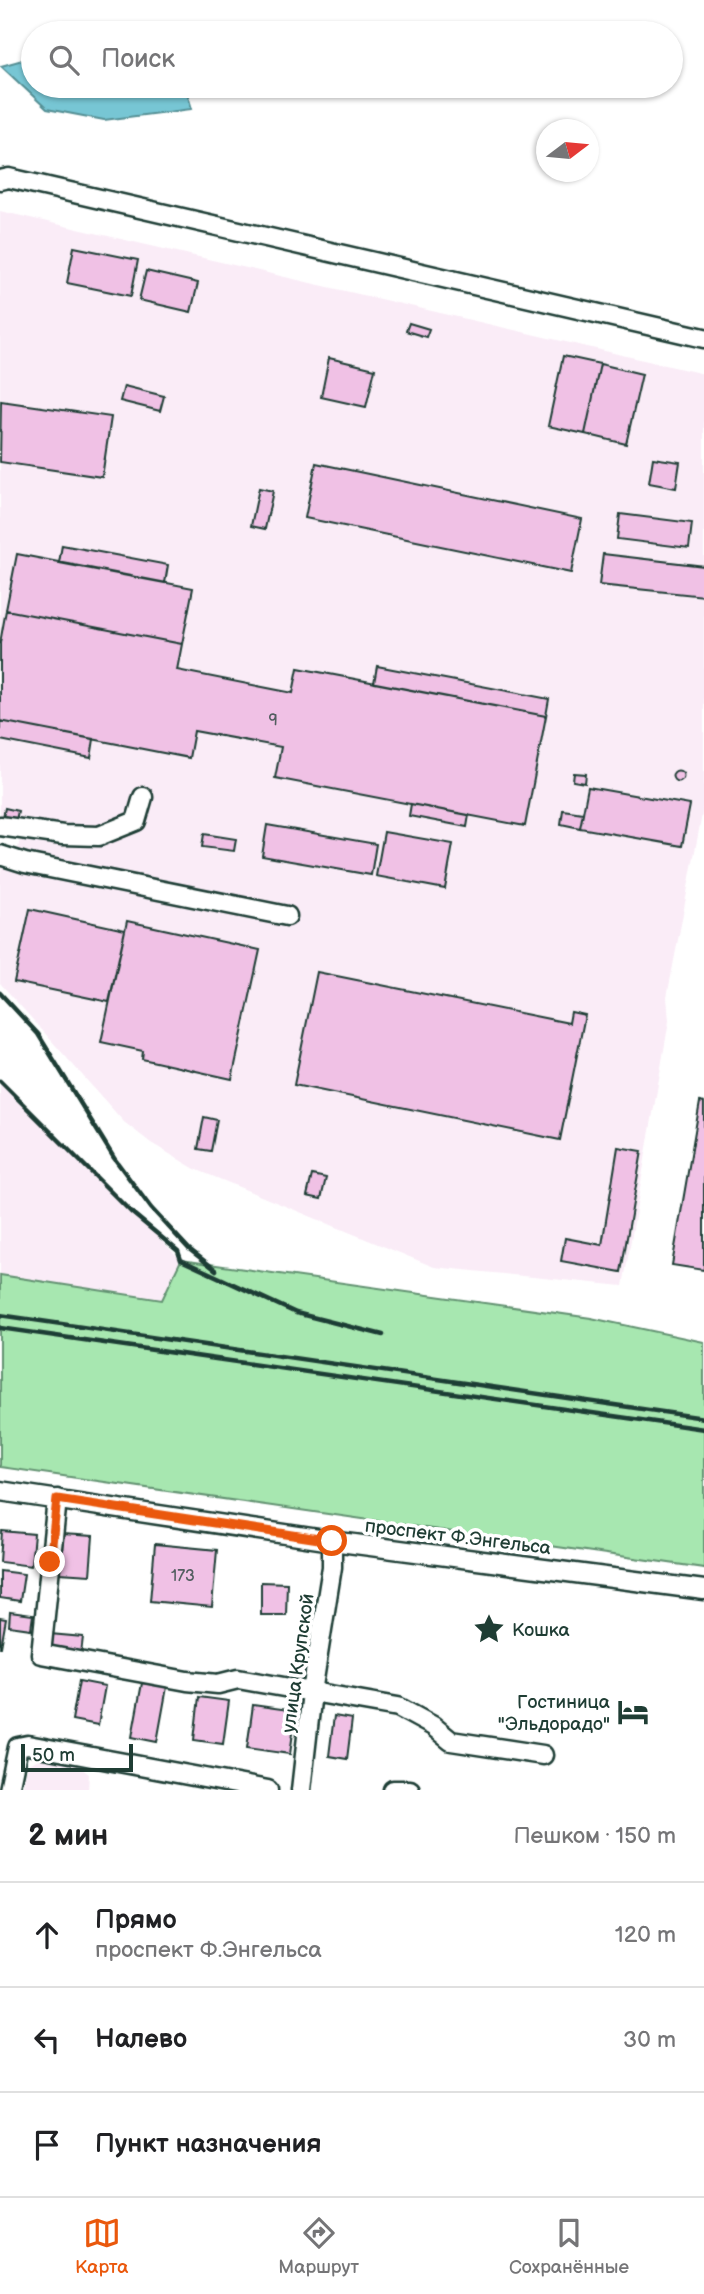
<!DOCTYPE html>
<html lang="ru">
<meta charset="utf-8">
<style>
body{margin:0;font-family:"Balsamiq Sans",sans-serif;background:#f6f6f6;color:#202124}
.compass{position:absolute;left:536px;top:119px;width:63px;height:63px;border-radius:50%;background:#fff;box-shadow:0 2px 5px #0004;rotate:74deg}
.scale{position:absolute;left:21px;bottom:18px;width:112px;box-sizing:border-box;padding-left:7px;border:4px solid #1f3d34;border-top:0;font-size:19px;line-height:24px;white-space:nowrap;color:#1f3d34;-webkit-text-stroke:5px #fff;paint-order:stroke}
.stop{position:absolute;width:21px;height:21px;margin:-16px;border:5px solid #ea580c;border-radius:50%;background:#fff}
.stop.end{background:#ea580c;border-color:#fff;box-shadow:0 2px 7px #0008}
.list{margin:0;padding:0;list-style:none}
h2{display:flex;justify-content:space-between;align-items:center;height:91px;margin:0;padding:0 28px;font-size:30px}
h2 small{font-size:23px;font-weight:400;color:#757577}
.list li{display:grid;grid-template-columns:46px 1fr auto;gap:21px;align-items:center;box-sizing:border-box;height:105px;padding:0 28px;border-top:2px solid #e0e0e0}
.list b{display:block;font-size:26px;white-space:nowrap}
.list p{margin:0;font-size:23px;white-space:nowrap;color:#757577}
.list em{font-size:23px;font-style:normal;color:#757577}
.icon{flex:none;width:38px;height:38px;fill:none;stroke:currentColor;stroke-width:2;stroke-linecap:round;stroke-linejoin:round}
.map{position:relative;flex:none;width:704px;height:1790px;overflow:hidden}
.search{position:absolute;background:#fff;box-shadow:0 2px 5px #0004;left:21px;right:21px;top:21px;height:77px;display:flex;align-items:center;gap:18px;box-sizing:border-box;padding:0 24px;border-radius:38px;color:#757577;font-size:26px}
.sheet{height:406px;background:#fff}
nav{display:flex;justify-content:space-around;align-items:center;box-sizing:border-box;height:98px;border-top:2px solid #e0e0e0;background:#fff;font-size:19px;color:#757577}
nav a{display:grid;justify-items:center;gap:4px}
nav .on{color:#ea580c}
.map>svg:first-child{display:block}
.built{fill:#faecf7}
.green{fill:#a7e7b0;stroke:#639272;stroke-width:2}
.water{fill:#77c6d4;stroke:#548f94;stroke-width:2}
.building{fill:#f0c1e5;stroke:#1f3d34;stroke-width:2}
.lines{fill:none;stroke-linecap:round;stroke-linejoin:round}
.minor-casing{stroke:#1f3d34;stroke-width:23}
.minor{stroke:#fff;stroke-width:18}
.rail{stroke:#1f3d34;stroke-width:4.5}
.route{stroke:#ea580c;stroke-width:9}
.labels{text-anchor:middle;stroke-width:7;stroke-linejoin:round;paint-order:stroke}
.number-label{font-size:16px;fill:#535e60}
.street-label{font-size:19px;fill:#1f3d34;stroke:#fff}
.poi-label{font-size:19px;fill:#1f3d34;stroke:#fff;text-anchor:start}
</style>
<div class="map">
<svg width="704" height="1790" viewBox="0 0 704 1790">
<rect width="100%" height="100%" fill="#fff"/>
<filter id="ink" filterUnits="userSpaceOnUse"><feTurbulence type="fractalNoise" baseFrequency=".0143" numOctaves="2"/><feDisplacementMap in="SourceGraphic" scale="14" xChannelSelector="R" yChannelSelector="G"/><feConvolveMatrix kernelMatrix="1 2 1 2 8 2 1 2 1" color-interpolation-filters="sRGB"/></filter>
<g filter="url(#ink)">
<path class="built" d="M0 211 704 374V804L667 997 669 1021 623 1286 434 1267 195 1169 151 1143 124 1122 0 983V876L3 862 18 849 23 825 0 821Z
M0 1081 181 1260 163 1300 0 1275Z
M57 1750 89 1774 88 1790H22L28 1764Z"/>
<path class="green" d="M181 1260 591 1318 704 1342V1568L0 1467V1275L162 1300Z"/>
<path class="water" d="M33 57V86H185L192 109 104 120 47 109 1 66Z"/>
<path class="building" d="M74 247 138 260 131 296 67 283Z
M146 271 198 283 191 312 139 300Z
M409 323 429 329 426 337 406 331Z
M563 356 600 364 585 434 548 426Z
M329 358 375 369 366 407 321 397Z
M600 364 642 374 626 444 585 434Z
M124 386 164 396 160 411 120 401Z
M1 401 111 417 102 477 0 462Z
M653 458 680 462 676 488 649 483Z
M316 463 582 519 571 573 305 518Z
M259 488 273 491 265 529 251 526Z
M620 514 692 523 689 548 617 539Z
M62 545 168 565 165 583 59 563Z
M17 554 193 588 182 644 6 610Z
M603 554 704 566V596L599 585Z
M6 610 182 644 177 670 293 693 298 668 546 716 525 826 275 778 281 747 194 731 189 758 0 721V643Z
M377 666 549 699 546 716 374 683Z
M0 721 94 739 91 758 0 740Z
M672.5 776a5.5 5.5 0 1 1 11 0a5.5 5.5 0 1 1-11 0Z
M574 773 586 774 585 783 573 781Z
M588 787 690 805 682 846 580 828Z
M411 804 469 815 467 827 409 816Z
M5 808 18 811 16 820 3 817Z
M563 810 583 813 580 828 561 824Z
M267 825 376 844 371 875 262 856Z
M384 832 453 844 445 889 376 876Z
M204 834 236 839 234 851 202 847Z
M30 909 125 930 109 1002 14 982Z
M127 921 260 950 232 1079 142 1059 143 1051 101 1042Z
M317 972 569 1023 571 1012 585 1015 560 1140 294 1085Z
M700 1102 704 1103V1270L672 1265Z
M204 1117 217 1120 211 1151 198 1149Z
M618 1147 642 1151 621 1272 561 1261 565 1238 602 1245Z
M312 1175 326 1178 321 1199 307 1196Z
M2 1531 34 1534 31 1566 0 1562Z
M62 1534 93 1536 90 1575 60 1573Z
M155 1544 217 1550 212 1607 150 1601Z
M0 1571 24 1574 20 1601 0 1598Z
M261 1582 287 1583 286 1615H261Z
M10 1612 33 1615 31 1629 9 1626Z
M0 1618 6 1619 1 1647H0Z
M50 1634 83 1637 81 1654 49 1651Z
M79 1681 105 1686 98 1725 72 1720Z
M142 1683 167 1687 157 1742 132 1737Z
M199 1697 229 1701 223 1744 194 1740Z
M253 1705 296 1711 290 1754 247 1748Z
M334 1716 352 1719 347 1759 329 1756Z"/>
<g class="lines">
<defs>
<path id="minor" d="M0 180 9 178 704 338
M0 826 63 835 99 836 136 821 143 797
M0 855 25 863 287 916
M0 1491 332 1541 704 1590
M57 1499 41 1654 187 1681 218 1684 238 1679 398 1707 433 1726 451 1741 543 1755
M9 1790 18 1747 28 1745 268 1790
M301 1790 312 1692 332 1567V1541
M393 1790H410"/>
</defs>
<use href="#minor" class="minor-casing"/>
<use href="#minor" class="minor"/>
<path class="rail" d="M0 993 38 1034 114 1158 151 1208 189 1249 216 1270
M0 1081 131 1212 178 1251 181 1260 296 1313 383 1335
M0 1315 704 1418
M0 1328 704 1429"/>
</g>
</g>
<g class="lines" filter="url(#ink)">
<path class="route" d="M50 1562 57 1499 332 1541"/>
</g>
<defs>
<symbol id="sight-bare" viewBox="-9 -9 18 18"><path d="M0-6L1.8-2.2L6-1.7L2.9 1.2L3.7 5.4L0 3.3L-3.7 5.4L-2.9 1.2L-6-1.7L-1.8-2.2Z" fill="#1f3d34" stroke="#fff" stroke-width="2.5" paint-order="stroke"/></symbol>
<symbol id="hotel-bare" viewBox="-9 -9 18 18"><path d="M-6-4.5h1.5V1H6V5H4.5V3h-9V5H-6ZM-4 0a1.8 1.8 0 1 1 3.6 0ZM.5 0V-2.5h3Q6-2.5 6 0Z" fill="#1f3d34" stroke="#fff" stroke-width="2.5" paint-order="stroke"/></symbol>
</defs>
<g fill-rule="evenodd">
<use href="#sight-bare" x="467" y="1607" width="44" height="44"/>
<use href="#hotel-bare" x="611" y="1690" width="44" height="44"/>
</g>
<g class="labels">
<g class="number-label">
<text x="273" y="725">9</text>
<text x="183" y="1581">173</text>
</g>
<g class="street-label">
<text transform="translate(458 1536) rotate(7)" y="7">проспект Ф.Энгельса</text>
<text transform="translate(297 1663) rotate(-82)" y="7">улица Крупской</text>
</g>
<g class="poi-label">
<text x="512" y="1636">Кошка</text>
<text x="610" y="1708" text-anchor="end">Гостиница<tspan x="610" dy="22">"Эльдорадо"</tspan></text>
</g>
</g>
</svg>
<svg class="compass" viewBox="-18 -18 36 36"><path d="M0-13l5 13h-10z" fill="#e53935"/><path d="M0 13l5-13h-10z" fill="#757577"/></svg>
<div class="scale">50 m</div>
<div class="stop" style="left:332px;top:1541px"></div>
<div class="stop end" style="left:50px;top:1562px"></div>
<div class="search"><svg class="icon" aria-label="search" viewBox="0 0 24 24"><circle cx="10" cy="10" r="6"/><path d="M15 15l6 6"/></svg>Поиск</div>
</div>
<section class="sheet">
<h2>2 мин<small>Пешком · 150 m</small></h2>
<ul class="list">
<li><svg class="icon" aria-label="ahead" viewBox="0 0 24 24"><path d="M12 20V5M6 11l6-6 6 6"/></svg><div><b>Прямо</b><p>проспект Ф.Энгельса</p></div><em>120 m</em></li>
<li><svg class="icon" aria-label="left" viewBox="0 0 24 24"><path d="M17 20v-9H6M10 6l-5 5 5 5"/></svg><div><b>Налево</b></div><em>30 m</em></li>
<li><svg class="icon" aria-label="arrive" viewBox="0 0 24 24"><path d="M6 21V4h12l-3 4 3 4H6"/></svg><div><b>Пункт назначения</b></div></li>
</ul>
</section>
<nav>
<a class="on"><svg class="icon" aria-label="map" viewBox="0 0 24 24"><path d="M3 6l6-2 6 2 6-2v14l-6 2-6-2-6 2zM9 4v14M15 6v14"/></svg>Карта</a>
<a><svg class="icon" aria-label="directions" viewBox="0 0 24 24"><path d="M12 3l9 9-9 9-9-9zM9 14v-3h6M13 9l2 2-2 2"/></svg>Маршрут</a>
<a><svg class="icon" aria-label="saved" viewBox="0 0 24 24"><path d="M7 4h10v16l-5-4-5 4z"/></svg>Сохранённые</a>
</nav>
